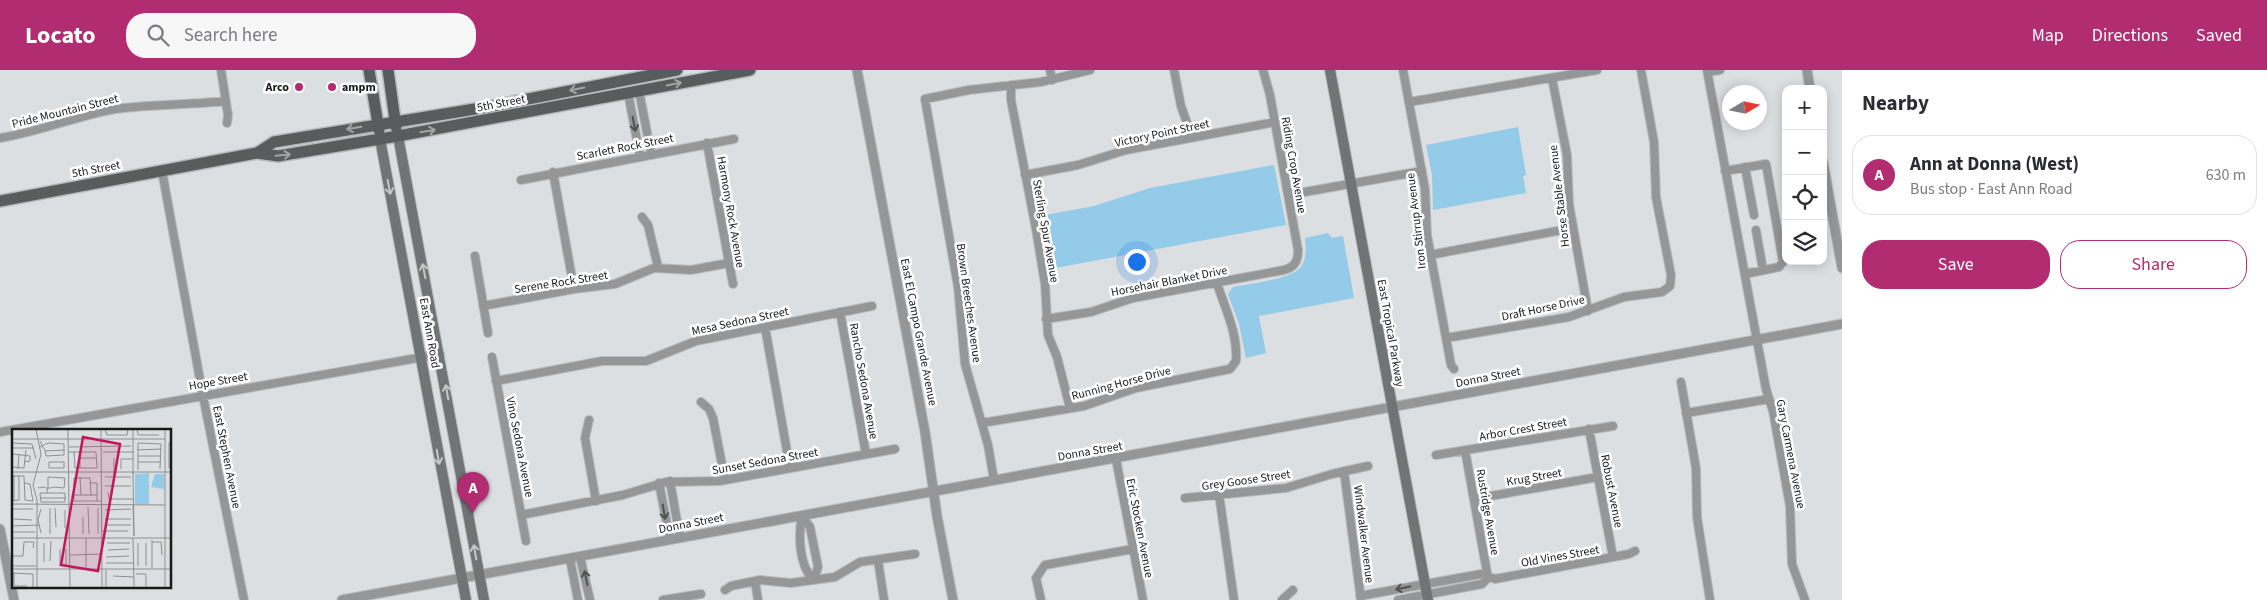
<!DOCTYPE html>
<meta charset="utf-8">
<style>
body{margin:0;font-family:"Source Sans 3",sans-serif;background:#f7f7f7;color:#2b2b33}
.controls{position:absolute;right:15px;top:15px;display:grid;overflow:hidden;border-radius:10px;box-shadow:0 2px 12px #0003}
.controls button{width:45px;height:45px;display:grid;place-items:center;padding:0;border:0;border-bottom:1px solid #e1e1e2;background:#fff;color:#2b2b33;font:25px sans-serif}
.compass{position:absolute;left:1722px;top:15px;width:45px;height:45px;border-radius:50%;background:#fff;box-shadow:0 2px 12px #0003;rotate:80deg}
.you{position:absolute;left:1136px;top:191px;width:18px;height:18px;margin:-12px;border:4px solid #fff;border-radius:50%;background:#1a73e8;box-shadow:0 0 0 8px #1a73e833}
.badge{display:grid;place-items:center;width:32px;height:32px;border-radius:50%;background:#b22c72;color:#fff;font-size:16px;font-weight:700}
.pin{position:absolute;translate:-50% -41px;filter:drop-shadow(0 1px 2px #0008)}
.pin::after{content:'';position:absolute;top:26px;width:18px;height:15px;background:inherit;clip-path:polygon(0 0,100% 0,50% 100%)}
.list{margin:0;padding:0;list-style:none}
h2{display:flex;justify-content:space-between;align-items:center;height:65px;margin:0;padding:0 20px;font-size:21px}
h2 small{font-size:16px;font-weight:400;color:#7c7c81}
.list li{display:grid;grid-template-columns:32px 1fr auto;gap:15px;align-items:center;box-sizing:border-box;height:80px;margin:0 10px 10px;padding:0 10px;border:1px solid #e1e1e2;border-radius:20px}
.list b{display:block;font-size:19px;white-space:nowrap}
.list p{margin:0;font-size:16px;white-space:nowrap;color:#7c7c81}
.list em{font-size:16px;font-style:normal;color:#7c7c81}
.actions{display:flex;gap:10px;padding:15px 20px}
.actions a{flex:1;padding:11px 0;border:1px solid #b22c72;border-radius:20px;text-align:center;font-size:18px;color:#b22c72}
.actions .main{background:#b22c72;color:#fff}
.icon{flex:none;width:28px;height:28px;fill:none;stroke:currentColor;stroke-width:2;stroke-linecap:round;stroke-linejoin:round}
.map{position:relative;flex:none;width:1842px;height:530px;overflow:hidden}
header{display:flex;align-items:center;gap:30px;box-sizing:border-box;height:70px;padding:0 25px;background:#b22c72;color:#fff}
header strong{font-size:24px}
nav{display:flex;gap:28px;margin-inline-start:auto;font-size:18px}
.search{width:350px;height:45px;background:#f7f7f7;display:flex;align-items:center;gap:12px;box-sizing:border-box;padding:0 18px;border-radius:20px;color:#7c7c81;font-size:19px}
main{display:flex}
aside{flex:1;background:#fff}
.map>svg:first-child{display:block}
.green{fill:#94cbe9}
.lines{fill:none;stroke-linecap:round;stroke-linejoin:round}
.minor-casing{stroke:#b8bcbd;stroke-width:10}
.tertiary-casing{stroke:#b8bcbd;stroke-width:11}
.secondary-casing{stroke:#b8bcbd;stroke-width:12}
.primary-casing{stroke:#b8bcbd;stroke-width:14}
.minor{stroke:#959697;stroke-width:8}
.tertiary{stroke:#959697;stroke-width:9}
.secondary{stroke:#717474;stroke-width:10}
.primary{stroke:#585c5c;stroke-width:11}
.oneway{stroke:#a3a5a5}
.oneway2{stroke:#505252}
.oneway3{stroke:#c6c7c7}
.poi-dot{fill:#b22c72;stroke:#fff;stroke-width:2}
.labels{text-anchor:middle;stroke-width:5;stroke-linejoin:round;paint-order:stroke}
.poi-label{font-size:12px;font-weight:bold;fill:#181a1a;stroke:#fff;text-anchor:end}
.street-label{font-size:12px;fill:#181a1a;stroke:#fff}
.inset-road{fill:none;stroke:#8d9091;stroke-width:1}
.view{fill:#c2185b;fill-opacity:0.15;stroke:#c2185b;stroke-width:2.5}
.inset-edge{fill:none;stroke:#181a1a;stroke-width:2.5}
</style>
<header>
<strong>Locato</strong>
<div class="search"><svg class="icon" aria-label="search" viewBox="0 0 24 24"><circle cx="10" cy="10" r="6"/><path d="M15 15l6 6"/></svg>Search here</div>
<nav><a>Map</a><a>Directions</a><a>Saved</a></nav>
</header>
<main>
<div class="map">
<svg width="1842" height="530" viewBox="0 0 1842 530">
<rect width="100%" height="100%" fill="#dbdfe1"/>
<path class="green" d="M1518 57 1526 105 1523 106 1526 123 1433 140 1432 105 1426 75Z
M1274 95 1286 155 1050 199 1040 146 1094 136 1150 118Z
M1328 163 1332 168 1343 166 1354 228 1259 246 1266 283 1246 288 1239 254 1228 224 1233 217C1248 214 1296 209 1302 195 1307 186 1306 177 1305 168Z"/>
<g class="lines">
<defs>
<path id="minor" d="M221 0 228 45 227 53
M1050 0 1052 10
M1174 0 1181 36 1192 67
M1403 0 1425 119 1427 165 1451 295 1454 299
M1707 0 1766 319 1773 341 1790 436 1792 494 1805 530
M1708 2 1720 0
M1552 8 1567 85 1569 134 1588 241
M1011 15V30L1036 159 1045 214 1048 265 1057 287 1070 338
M639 21 651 83
M628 23 640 86
M1409 32 1597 0
M0 68C39 62 76 46 115 39 151 34 189 35 226 31
M707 73 733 214
M1745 97 1754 145
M162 101 203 326 244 530
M1725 101 1766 94 1783 192 1779 197 1745 204
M553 102 574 219
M1025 105 1078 95 1126 80 1275 52
M521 110 734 69
M1288 125 1422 101
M642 147 648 155 658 197
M1756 160 1763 200
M1430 185 1573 158
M475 186 488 263
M483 236 574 219 615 214 654 198 691 200 729 193
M840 242 866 384
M1046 249 1091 242 1133 228 1284 200C1295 197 1298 191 1298 180L1270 25 1263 0
M765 257 790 398
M1446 268 1569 247 1624 227 1662 222 1670 216 1671 205 1656 127 1654 72 1641 0
M492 287 526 471
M496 311 602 291H646L696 271 872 236
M1681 312 1696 398 1697 447 1710 530
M701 332 709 339 713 348 725 410
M1686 343 1769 329
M589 350 585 368 596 431
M982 353 1084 336 1136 318 1230 299 1236 291C1238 263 1225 239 1217 213
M1589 359 1613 487
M0 362 440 284
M1465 380 1488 508
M1436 385 1613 356
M1116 389 1143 530
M1344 401 1361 530
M994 410 988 375 965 294 958 217 925 29 969 20 1041 12 1090 0
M670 411 680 468
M659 413 670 470
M1219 424 1234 530
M1185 428 1286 418 1332 404 1368 396
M1474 429 1598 407
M521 445 623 425 666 412 720 411 895 379
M802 446 810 457 818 497 814 510C799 497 798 465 802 446Z
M580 487 590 530
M570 489 578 530
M878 490 884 530
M755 511 758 530
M725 520 731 516 760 510 791 513 835 507 860 492 915 484
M1360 526 1481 504 1495 509 1629 484 1635 481
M663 530 701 524
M1041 530 1036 508 1045 495 1133 479
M1282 530 1293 520
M1398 530 1482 514 1488 508"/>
<path id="tertiary" d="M857 0 925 362 937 446 953 530
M1807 0 1810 19
M1823 92 1842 198
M0 459 14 530
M342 530C842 440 1342 345 1842 254"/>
<path id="secondary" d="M1330 0 1428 530
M398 66 484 530
M380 69 466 530"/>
<path id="primary" d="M369 0 379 60
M388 0 396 57
M257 83 274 72 487 37 677 0
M0 131 257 83 278 86 398 66 750 0"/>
</defs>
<use href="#minor" class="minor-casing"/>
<use href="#tertiary" class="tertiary-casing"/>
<use href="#secondary" class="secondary-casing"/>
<use href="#primary" class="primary-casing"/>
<use href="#minor" class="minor"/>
<use href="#tertiary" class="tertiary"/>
<use href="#secondary" class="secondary"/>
<use href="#primary" class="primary"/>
</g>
<defs><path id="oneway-shaft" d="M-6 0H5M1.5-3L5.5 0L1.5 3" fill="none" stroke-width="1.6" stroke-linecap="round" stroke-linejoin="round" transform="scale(1.25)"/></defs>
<g class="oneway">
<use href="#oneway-shaft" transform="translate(674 14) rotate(-11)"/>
<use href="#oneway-shaft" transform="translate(577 19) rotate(169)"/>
<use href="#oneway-shaft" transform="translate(354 58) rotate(170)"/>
<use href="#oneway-shaft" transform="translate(428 61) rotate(-10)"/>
<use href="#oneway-shaft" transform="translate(283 85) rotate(-5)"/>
</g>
<g class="oneway2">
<use href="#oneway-shaft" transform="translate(634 54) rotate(79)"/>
<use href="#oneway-shaft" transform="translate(664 442) rotate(80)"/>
<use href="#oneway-shaft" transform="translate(586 508) rotate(-101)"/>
<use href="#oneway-shaft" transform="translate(1403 518) rotate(169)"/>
</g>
<g class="oneway3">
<use href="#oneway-shaft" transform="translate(389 117) rotate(79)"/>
<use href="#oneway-shaft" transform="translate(424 201) rotate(-101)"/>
<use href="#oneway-shaft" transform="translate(447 322) rotate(-100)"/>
<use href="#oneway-shaft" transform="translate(438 387) rotate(80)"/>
<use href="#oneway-shaft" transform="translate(475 482) rotate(-100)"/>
</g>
<g class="poi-dot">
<circle cx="299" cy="17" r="5"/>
<circle cx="332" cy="17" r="5"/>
</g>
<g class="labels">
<g class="poi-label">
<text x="289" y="21">Arco</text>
<text x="342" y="21" text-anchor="start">ampm</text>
</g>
<g class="street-label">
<text transform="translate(501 33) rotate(-11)" y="4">5th Street</text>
<text transform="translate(65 41) rotate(-14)" y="4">Pride Mountain Street</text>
<text transform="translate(1162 63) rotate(-12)" y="4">Victory Point Street</text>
<text transform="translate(625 77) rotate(-11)" y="4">Scarlett Rock Street</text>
<text transform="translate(1294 95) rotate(80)" y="4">Riding Crop Avenue</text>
<text transform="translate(96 99) rotate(-11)" y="4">5th Street</text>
<text transform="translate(1559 126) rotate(-97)" y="4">Horse Stable Avenue</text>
<text transform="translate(731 142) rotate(80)" y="4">Harmony Rock Avenue</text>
<text transform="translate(1416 151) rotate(-97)" y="4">Iron Stirrup Avenue</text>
<text transform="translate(1046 161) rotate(80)" y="4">Sterling Spur Avenue</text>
<text transform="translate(1169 211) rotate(-11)" y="4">Horsehair Blanket Drive</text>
<text transform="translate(561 212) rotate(-9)" y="4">Serene Rock Street</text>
<text transform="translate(969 233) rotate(82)" y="4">Brown Breeches Avenue</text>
<text transform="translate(1543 238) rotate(-12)" y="4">Draft Horse Drive</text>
<text transform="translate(740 251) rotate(-12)" y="4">Mesa Sedona Street</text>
<text transform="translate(919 262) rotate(79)" y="4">East El Campo Grande Avenue</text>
<text transform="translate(430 263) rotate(80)" y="4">East Ann Road</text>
<text transform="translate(1391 263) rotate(80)" y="4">East Tropical Parkway</text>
<text transform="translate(1488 307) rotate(-11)" y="4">Donna Street</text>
<text transform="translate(218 311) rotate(-10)" y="4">Hope Street</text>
<text transform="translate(864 311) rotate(80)" y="4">Rancho Sedona Avenue</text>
<text transform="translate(1121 313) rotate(-15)" y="4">Running Horse Drive</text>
<text transform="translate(1523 359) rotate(-10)" y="4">Arbor Crest Street</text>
<text transform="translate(520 377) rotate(79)" y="4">Vino Sedona Avenue</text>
<text transform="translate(1090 381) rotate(-10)" y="4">Donna Street</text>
<text transform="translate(1791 384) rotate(79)" y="4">Gary Carmena Avenue</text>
<text transform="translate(227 387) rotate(79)" y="4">East Stephen Avenue</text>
<text transform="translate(765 391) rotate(-10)" y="4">Sunset Sedona Street</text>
<text transform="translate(1534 407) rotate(-10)" y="4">Krug Street</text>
<text transform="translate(1246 410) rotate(-8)" y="4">Grey Goose Street</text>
<text transform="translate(1612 421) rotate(79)" y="4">Robust Avenue</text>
<text transform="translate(1488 442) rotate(80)" y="4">Rustridge Avenue</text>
<text transform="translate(691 453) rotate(-11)" y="4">Donna Street</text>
<text transform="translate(1140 458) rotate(79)" y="4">Eric Stocken Avenue</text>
<text transform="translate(1364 464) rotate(83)" y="4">Windwalker Avenue</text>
<text transform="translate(1560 486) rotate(-10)" y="4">Old Vines Street</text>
</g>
</g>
<g transform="translate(12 359)">
<rect width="159" height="159" fill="#dbdfe1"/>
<path d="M137 44V75H123V45ZM143 45H152V60L139 58Z" fill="#94cbe9"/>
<path class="inset-road" d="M24 0 29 25 21 56 25 71V158M56 0 58 158M89 0 90 158M93 0 95 6H115L116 0M121 0V45M125 0 126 6H147M153 0V158M0 10H153M157 13V39M0 14 20 15 24 30M57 18 119 17M0 19H22M27 19 33 15 37 14 52 15V26L34 27 33 21 31 18 30 17V16L29 15V12M125 21 149 20M33 22 52 21M62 22 63 39H85M56 23H84L85 39M91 23H122M0 25 18 27V32L12 33M126 27H149M68 29H85M37 33H52V39H37ZM126 33H148M0 38 12 39 14 21M68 39V22M6 40 7 25M109 40V30H121M126 41V14L149 15 148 40M0 43H159M121 43 122 107 121 77M2 46V72M0 47H12L13 71 21 72 18 55 12 54M68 48 69 66M93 48H119M102 48V29M79 54H85V72M93 57H119M26 58 27 59 31 58 34 59H38L42 58 52 59 53 49 36 48V59L35 62V64M96 63 97 70H121M28 64H53V73H29ZM62 66H85M79 66 78 49H62V72H89M28 69H54M0 72 7 71V47M0 75 153 76M76 78 77 105M38 79V105M43 79 44 98M86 79V105M0 80H21M29 80 26 91 29 104M53 81V99M93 81 119 80M71 88V105M2 90 20 91M93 90H119M94 96H119M0 97 27 96M90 102H116M0 103H23M0 109H159M74 109V141M121 109 122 158M140 111V139M140 113H149L150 126M95 114H118M134 114V137M96 121 117 120M58 126 90 125M0 127H11L12 113H22L21 119M94 128 117 127M38 132 39 112M32 133V114M94 134H121M0 137H24M48 137V120M54 137V120M126 137V114M0 140H159M0 144 21 145V158M2 144V157H15M124 145H134V158M101 147 122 148M94 158V141"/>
<path class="view" d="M71 8 108 15 86 142 49 136Z"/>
<rect width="159" height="159" class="inset-edge"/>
</g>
</svg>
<div class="controls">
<button>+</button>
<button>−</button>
<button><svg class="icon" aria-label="locate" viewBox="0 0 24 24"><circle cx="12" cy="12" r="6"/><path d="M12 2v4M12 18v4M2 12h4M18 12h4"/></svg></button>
<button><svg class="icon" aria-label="layers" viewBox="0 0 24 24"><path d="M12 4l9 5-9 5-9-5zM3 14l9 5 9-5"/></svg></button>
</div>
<svg class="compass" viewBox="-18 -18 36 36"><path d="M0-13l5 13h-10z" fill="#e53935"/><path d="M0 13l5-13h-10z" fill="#7c7c81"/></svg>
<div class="you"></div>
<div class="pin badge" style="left:473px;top:443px">A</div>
</div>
<aside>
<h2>Nearby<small></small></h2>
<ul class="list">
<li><span class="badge">A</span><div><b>Ann at Donna (West)</b><p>Bus stop · East Ann Road</p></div><em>630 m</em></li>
</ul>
<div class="actions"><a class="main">Save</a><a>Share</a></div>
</aside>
</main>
